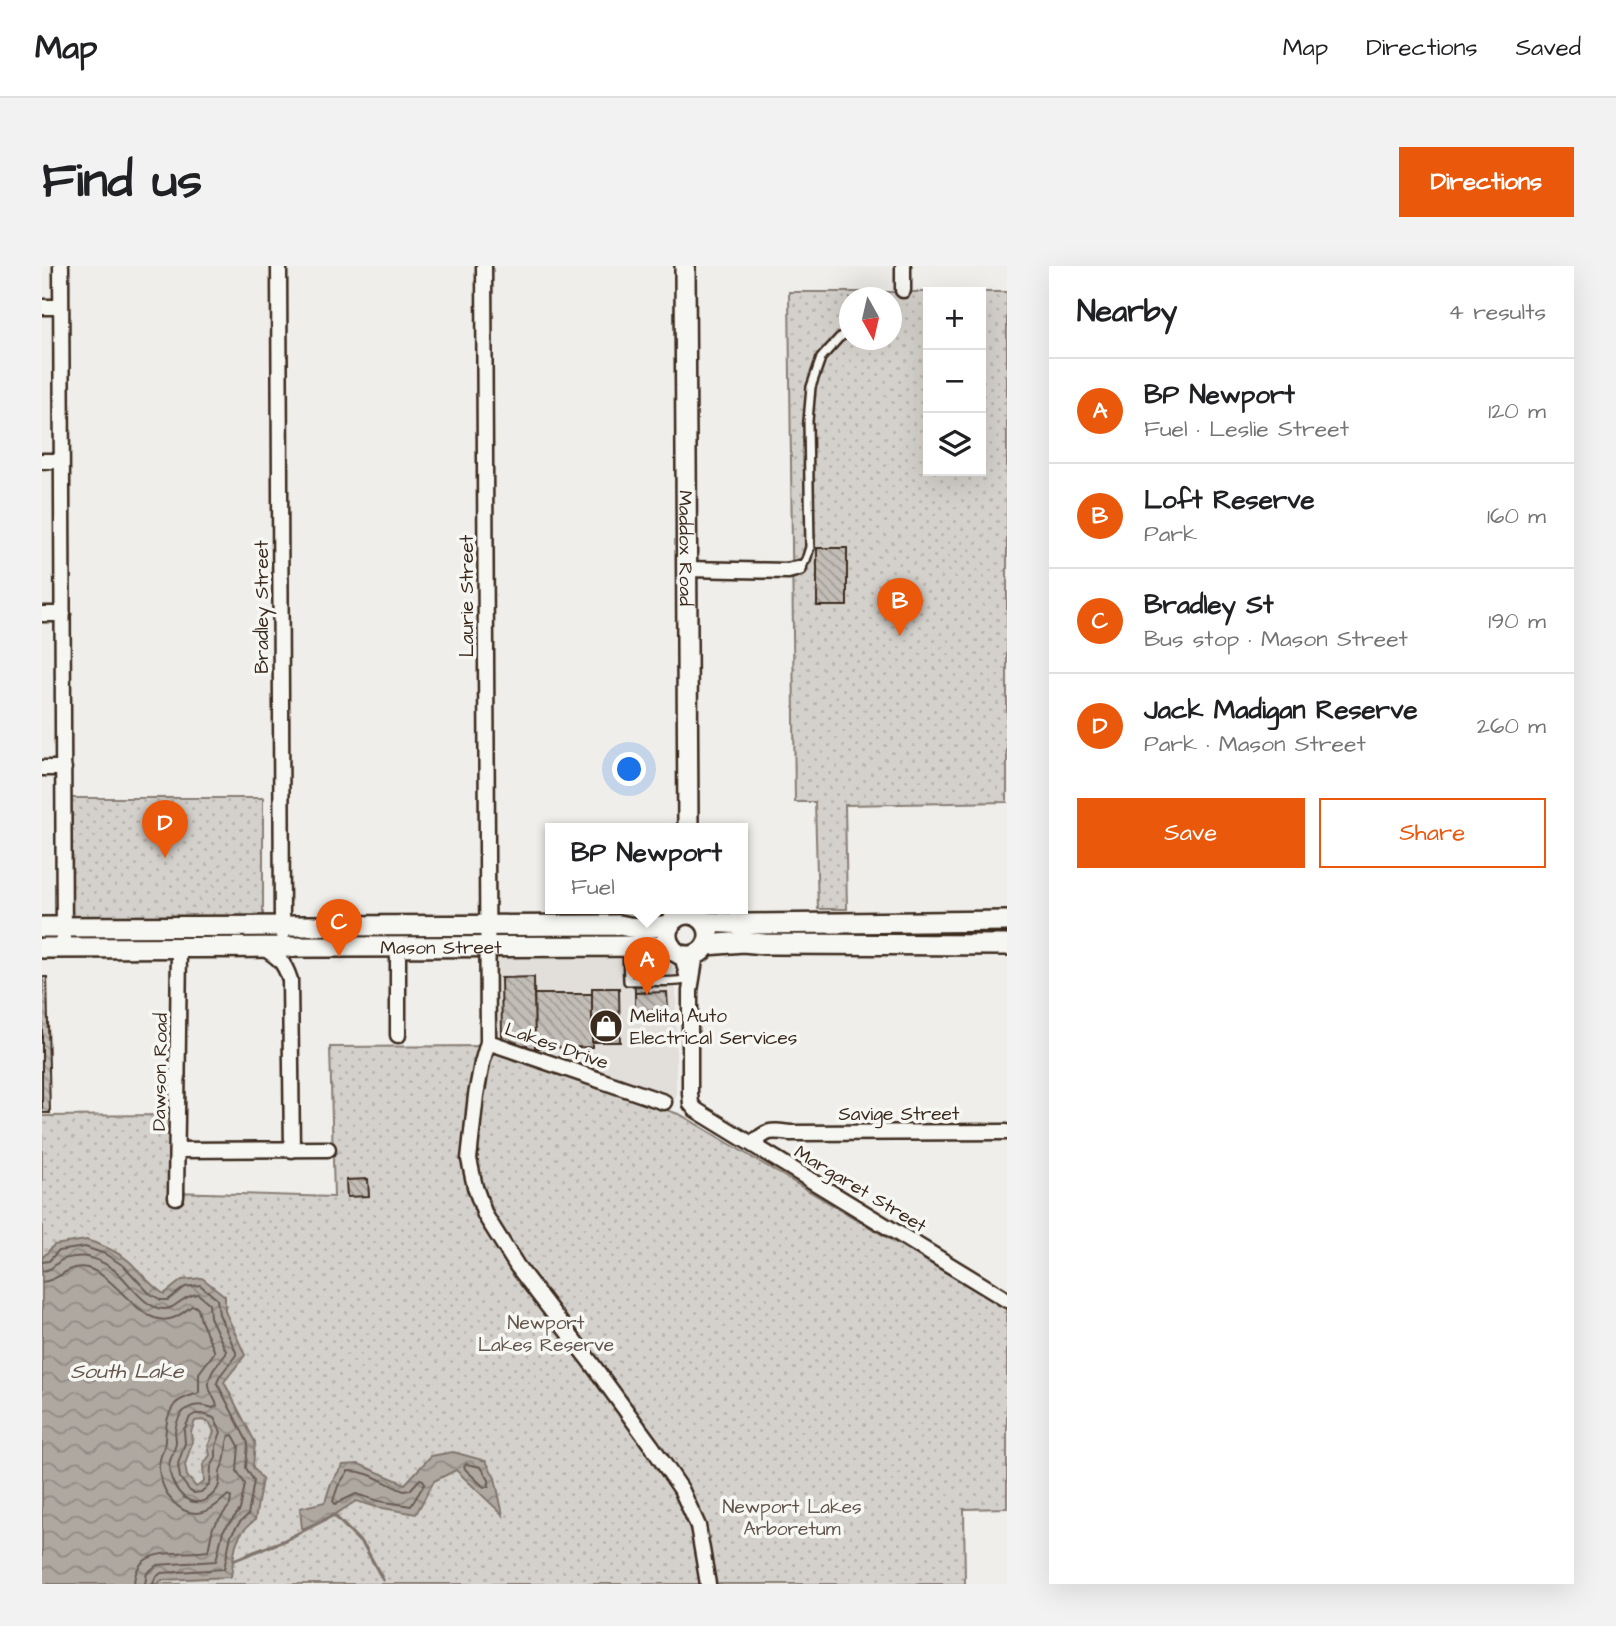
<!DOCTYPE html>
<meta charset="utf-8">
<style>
body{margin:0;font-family:"Architects Daughter",sans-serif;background:#f2f2f2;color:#202124}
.controls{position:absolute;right:21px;top:21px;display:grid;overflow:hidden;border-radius:0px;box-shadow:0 7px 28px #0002}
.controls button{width:63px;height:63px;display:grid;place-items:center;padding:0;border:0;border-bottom:2px solid #e0e0e0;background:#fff;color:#202124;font:35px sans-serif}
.compass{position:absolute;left:797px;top:21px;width:63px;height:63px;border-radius:50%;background:#fff;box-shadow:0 7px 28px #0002;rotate:172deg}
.you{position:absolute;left:588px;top:504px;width:24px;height:24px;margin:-18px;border:5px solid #fff;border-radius:50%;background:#1a73e8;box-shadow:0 0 0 10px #1a73e833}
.badge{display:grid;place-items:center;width:46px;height:46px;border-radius:50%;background:#ea580c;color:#fff;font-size:23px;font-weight:700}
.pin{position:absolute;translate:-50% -58px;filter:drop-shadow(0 2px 4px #0008)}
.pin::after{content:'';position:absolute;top:37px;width:24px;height:21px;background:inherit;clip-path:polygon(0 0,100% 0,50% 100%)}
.popup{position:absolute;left:503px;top:557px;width:203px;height:91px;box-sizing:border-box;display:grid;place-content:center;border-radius:0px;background:#fff;filter:drop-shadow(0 2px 5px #0005);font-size:23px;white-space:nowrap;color:#757577}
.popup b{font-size:26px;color:#202124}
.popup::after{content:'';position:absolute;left:50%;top:100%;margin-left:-14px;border:14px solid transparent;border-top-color:#fff}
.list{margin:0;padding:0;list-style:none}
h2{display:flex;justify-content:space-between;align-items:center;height:91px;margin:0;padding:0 28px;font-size:30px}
h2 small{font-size:23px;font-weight:400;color:#757577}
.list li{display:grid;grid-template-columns:46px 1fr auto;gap:21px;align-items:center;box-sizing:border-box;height:105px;padding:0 28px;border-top:2px solid #e0e0e0}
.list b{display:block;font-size:26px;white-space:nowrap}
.list p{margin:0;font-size:23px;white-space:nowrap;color:#757577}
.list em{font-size:23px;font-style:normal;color:#757577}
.actions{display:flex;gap:14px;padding:21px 28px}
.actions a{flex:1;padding:16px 0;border:2px solid #ea580c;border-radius:0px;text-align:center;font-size:24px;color:#ea580c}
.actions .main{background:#ea580c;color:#fff}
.icon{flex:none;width:38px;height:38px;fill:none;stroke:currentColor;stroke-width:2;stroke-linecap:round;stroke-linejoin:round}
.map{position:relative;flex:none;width:965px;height:1318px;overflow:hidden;border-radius:0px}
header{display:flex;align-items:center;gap:42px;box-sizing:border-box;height:98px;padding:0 35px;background:#fff;border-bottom:2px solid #e0e0e0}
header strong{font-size:33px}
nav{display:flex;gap:38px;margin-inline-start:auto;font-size:24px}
.intro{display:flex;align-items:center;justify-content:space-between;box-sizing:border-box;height:168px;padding:0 42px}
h1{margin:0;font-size:49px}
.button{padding:18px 32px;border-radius:0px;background:#ea580c;color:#fff;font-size:24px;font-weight:700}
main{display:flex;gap:42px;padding:0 42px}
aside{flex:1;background:#fff;border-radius:0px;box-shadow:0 7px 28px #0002}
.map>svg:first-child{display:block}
.built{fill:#e2dfdb}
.park{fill:url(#park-dots);stroke:#887e75;stroke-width:2;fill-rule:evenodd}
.water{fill:url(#water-waves);stroke:#81766d;stroke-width:2;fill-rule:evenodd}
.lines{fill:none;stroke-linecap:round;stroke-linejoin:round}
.shore{stroke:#695c52;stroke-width:2}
.stream{stroke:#81766d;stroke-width:3.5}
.building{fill:url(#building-back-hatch);stroke:#3b2a1e;stroke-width:2}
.lane-casing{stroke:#3b2a1e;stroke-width:12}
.street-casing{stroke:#3b2a1e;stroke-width:19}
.secondary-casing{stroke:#3b2a1e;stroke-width:24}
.lane{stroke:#f6f6f2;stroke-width:7}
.street{stroke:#f6f6f2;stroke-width:14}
.secondary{stroke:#f6f6f2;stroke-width:19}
.labels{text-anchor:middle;stroke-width:7;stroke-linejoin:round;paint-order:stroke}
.street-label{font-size:19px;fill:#3b2a1e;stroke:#f6f6f2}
.poi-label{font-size:19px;fill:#3b2a1e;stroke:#f6f6f2;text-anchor:start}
.park-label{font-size:19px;fill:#61544a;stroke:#f6f6f2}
.water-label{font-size:21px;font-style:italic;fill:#64564c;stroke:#f6f6f2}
</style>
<header>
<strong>Map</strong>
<nav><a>Map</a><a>Directions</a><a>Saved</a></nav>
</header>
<div class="intro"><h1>Find us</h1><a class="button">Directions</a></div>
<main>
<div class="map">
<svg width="965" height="1318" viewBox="0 0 965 1318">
<defs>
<pattern id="park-dots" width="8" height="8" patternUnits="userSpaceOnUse" patternTransform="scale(1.75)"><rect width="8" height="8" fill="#d4d1cc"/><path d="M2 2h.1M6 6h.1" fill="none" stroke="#b7b4af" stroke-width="1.8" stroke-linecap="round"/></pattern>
<pattern id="water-waves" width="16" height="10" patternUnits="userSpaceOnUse" patternTransform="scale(1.75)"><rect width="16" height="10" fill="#afa8a1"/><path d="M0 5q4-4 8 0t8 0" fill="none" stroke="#908983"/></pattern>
<pattern id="building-back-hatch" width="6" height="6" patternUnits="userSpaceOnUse" patternTransform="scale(1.75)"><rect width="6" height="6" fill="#c2bdb7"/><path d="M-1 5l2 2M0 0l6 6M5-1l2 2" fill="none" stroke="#9f9a94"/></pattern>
</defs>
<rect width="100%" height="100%" fill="#efeeea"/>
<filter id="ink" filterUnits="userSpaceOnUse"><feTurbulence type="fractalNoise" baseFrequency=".0143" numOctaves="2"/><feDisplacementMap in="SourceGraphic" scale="14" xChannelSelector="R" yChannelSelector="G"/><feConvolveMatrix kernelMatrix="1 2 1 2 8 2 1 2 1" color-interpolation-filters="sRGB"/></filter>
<g filter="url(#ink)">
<path class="built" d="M450 692 620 693 634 704V833L451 775Z"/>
<path class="park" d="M747 26H965V536L803 539 805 643H776L773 536H753ZM886 26H939V205H886ZM808 32H850V74H808Z
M26 532H221V651L24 653Z
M447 780 639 849 965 1043V1242L922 1243 923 1318H0V850L129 849 131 926 292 931 288 781Z"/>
<path class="water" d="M44 974C60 979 76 985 89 997 100 1008 109 1020 122 1028L140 1014 160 1012 183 1030V1045L203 1089 182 1116 213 1176 211 1201 220 1213 213 1254C190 1271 193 1284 189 1311L120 1314 115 1318H0V992L12 979ZM160 1154 168 1157 172 1166 166 1180 168 1189 161 1199 162 1216 154 1221 145 1210 143 1199 150 1177 149 1166 153 1155Z
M411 1186 444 1195 453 1212 461 1249 414 1204 392 1215 374 1248 335 1241 314 1235 292 1249 260 1263 258 1242 283 1236 289 1217 301 1199 317 1198 363 1218 389 1190Z"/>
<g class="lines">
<path class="shore" d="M0 996 7 995 16 985 43 981 63 988 82 1000 107 1027 119 1034H126L143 1021 158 1019 175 1033 177 1048 194 1086V1089L177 1111 175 1117 206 1177 204 1202 212 1215 206 1249 198 1256 189 1269 182 1303 119 1307 113 1312 111 1318
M0 1005C10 1004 11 1000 18 995 24 991 39 990 45 991 58 994 70 1001 79 1010 90 1021 104 1042 121 1043 134 1044 140 1029 156 1028L167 1037 168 1051 184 1085V1088C176 1098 163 1110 168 1124 170 1130 174 1134 175 1140L171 1142C151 1135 136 1142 133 1165 133 1168 134 1172 134 1175 134 1184 127 1192 127 1201 129 1225 152 1251 173 1226 179 1220 177 1213 178 1206 179 1200 183 1197 183 1191 185 1181 183 1180 187 1170L191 1169 197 1180 195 1205 203 1218 198 1244 181 1265 174 1295 115 1299 105 1307 103 1318
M0 1016C18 1015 27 997 45 1002 76 1010 99 1064 131 1052 138 1050 144 1044 150 1040H153L156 1043 159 1055 172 1084V1087L157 1107V1127C148 1130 140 1131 133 1138 124 1150 124 1161 123 1174 123 1183 117 1191 117 1200 117 1223 137 1255 164 1245 173 1242 179 1235 186 1229L189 1231 188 1239 171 1261 166 1285C139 1290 94 1277 92 1318
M153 1148H161L172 1152 179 1166 174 1180V1191L169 1201 168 1218 159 1226 152 1227 148 1225 138 1212 136 1198 143 1177 142 1164 148 1151Z
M424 1198 439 1201 447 1214V1221H442L424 1204 422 1201Z
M306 1205C327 1204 343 1218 362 1225L368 1224 378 1213 381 1214 383 1217 369 1240 337 1235 314 1228 293 1238 291 1235 296 1220Z"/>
<path class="stream" d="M192 1294 241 1275 292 1249 323 1281 341 1314"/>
</g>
<path class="building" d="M775 282H805V340H775Z
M592 704H606V726L593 727Z
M0 711H5L8 847H0Z
M492 711 493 782 492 785 485 783V779L475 780 465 777 460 770 459 712Z
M550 722H577L578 776H550Z
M625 726 626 744H606V750L593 751V727Z
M492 728H550V781L493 782Z
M326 913 327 930 305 931 304 914Z"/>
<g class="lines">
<defs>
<path id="lane" d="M757 302 764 294 768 281 766 155 769 121 779 92 797 72 808 65
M585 682 586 715C607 714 629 718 649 713
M586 706H615
M615 714V691L624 686"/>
<path id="street" d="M19 0 22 681
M237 0 240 660 241 667
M442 0 446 776 622 836
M861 0V24
M0 41H19
M0 195H20
M644 303 746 305 757 302
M0 348H21
M0 502H22
M356 680V769
M220 681C236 691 242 695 248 714L250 884
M654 688 648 725V827L649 838 654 844 965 1034
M640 689 646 713
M446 776 440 797 434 829 427 893 433 921 443 949 475 1000 550 1098 609 1179 639 1223 656 1260 666 1318
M710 878C726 864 727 864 748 867L965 866
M135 884 286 883
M134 931 137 682"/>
<g id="secondary">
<path id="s1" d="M643 0 646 563"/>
<circle cx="646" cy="669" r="21"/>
<path d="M663 656 704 658 965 655"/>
<path d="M0 661 578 659C595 664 610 661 628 659"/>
<path d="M665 679 701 676 722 678 965 679"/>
<path id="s2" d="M0 682 606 680 629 681"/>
</g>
</defs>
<use href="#lane" class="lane-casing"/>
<use href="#street" class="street-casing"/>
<use href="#secondary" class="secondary-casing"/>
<use href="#lane" class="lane"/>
<use href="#street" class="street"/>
<use href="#secondary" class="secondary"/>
</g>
</g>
<defs>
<symbol id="shop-disc" viewBox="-11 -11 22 22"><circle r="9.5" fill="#3b2a1e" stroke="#f6f6f2"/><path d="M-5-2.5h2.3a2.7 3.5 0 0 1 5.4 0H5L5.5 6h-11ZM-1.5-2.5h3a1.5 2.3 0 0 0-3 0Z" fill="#fff"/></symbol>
</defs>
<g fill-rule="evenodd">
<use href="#shop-disc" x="545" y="741" width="38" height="38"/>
</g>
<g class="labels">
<g class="street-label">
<text dy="7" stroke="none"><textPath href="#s1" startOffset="282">Maddox Road</textPath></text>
<text transform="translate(424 330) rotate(-90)" y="7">Laurie Street</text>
<text transform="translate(219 341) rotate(-90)" y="7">Bradley Street</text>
<text dy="7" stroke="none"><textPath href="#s2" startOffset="399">Mason Street</textPath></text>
<text transform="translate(515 779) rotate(19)" y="7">Lakes Drive</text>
<text transform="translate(117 806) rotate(-89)" y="7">Dawson Road</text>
<text x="857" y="854">Savige Street</text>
<text transform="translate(819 922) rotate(31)" y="7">Margaret Street</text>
</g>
<g class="poi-label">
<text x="588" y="756">Melita Auto<tspan x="588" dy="22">Electrical Services</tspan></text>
</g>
<g class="park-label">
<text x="504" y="1063">Newport<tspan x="504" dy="22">Lakes Reserve</tspan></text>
<text x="750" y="1247">Newport Lakes<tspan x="750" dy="22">Arboretum</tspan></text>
</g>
<g class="water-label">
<text x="85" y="1112">South Lake</text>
</g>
</g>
</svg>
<div class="controls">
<button>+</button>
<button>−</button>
<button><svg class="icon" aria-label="layers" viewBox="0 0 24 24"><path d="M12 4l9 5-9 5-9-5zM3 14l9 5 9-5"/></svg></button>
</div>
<svg class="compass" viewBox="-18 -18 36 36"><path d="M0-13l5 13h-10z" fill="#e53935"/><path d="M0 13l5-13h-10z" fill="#757577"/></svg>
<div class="you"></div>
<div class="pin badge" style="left:605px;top:729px">A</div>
<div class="popup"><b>BP Newport</b>Fuel</div>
<div class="pin badge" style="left:858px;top:370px">B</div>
<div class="pin badge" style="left:297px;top:691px">C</div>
<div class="pin badge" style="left:123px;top:592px">D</div>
</div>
<aside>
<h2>Nearby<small>4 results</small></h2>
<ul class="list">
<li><span class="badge">A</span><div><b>BP Newport</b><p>Fuel · Leslie Street</p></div><em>120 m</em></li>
<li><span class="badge">B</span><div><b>Loft Reserve</b><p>Park</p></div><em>160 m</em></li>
<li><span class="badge">C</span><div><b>Bradley St</b><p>Bus stop · Mason Street</p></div><em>190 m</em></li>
<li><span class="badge">D</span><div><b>Jack Madigan Reserve</b><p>Park · Mason Street</p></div><em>260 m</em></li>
</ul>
<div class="actions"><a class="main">Save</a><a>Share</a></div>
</aside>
</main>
